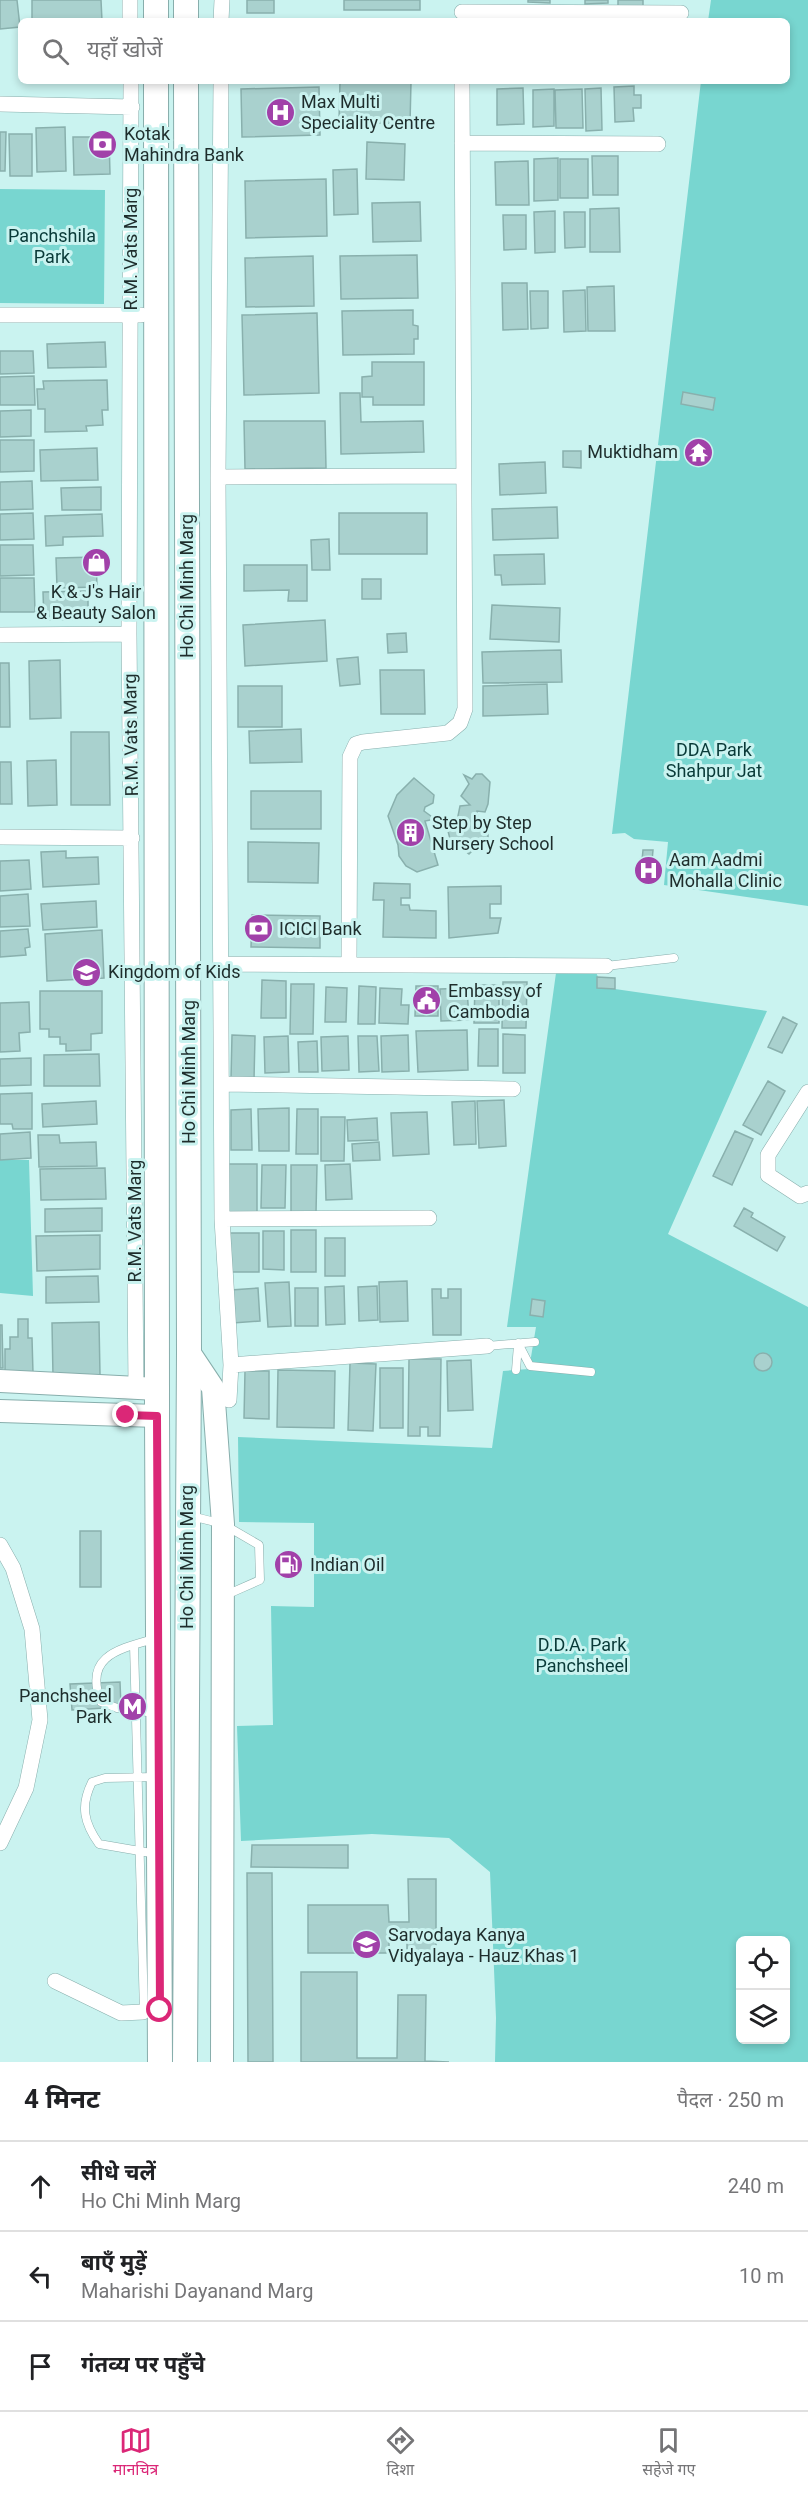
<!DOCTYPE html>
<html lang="hi">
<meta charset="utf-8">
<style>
body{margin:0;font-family:Roboto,"Noto Sans Devanagari",sans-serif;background:#f6f6f6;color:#202124}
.controls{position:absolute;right:18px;bottom:18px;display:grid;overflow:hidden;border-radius:9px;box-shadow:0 3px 9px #0003}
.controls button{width:54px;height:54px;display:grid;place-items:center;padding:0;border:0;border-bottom:2px solid #e0e0e0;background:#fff;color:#202124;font:30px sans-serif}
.stop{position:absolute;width:18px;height:18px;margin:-14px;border:4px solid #db2777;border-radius:50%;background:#fff}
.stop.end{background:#db2777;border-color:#fff;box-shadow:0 2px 6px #0008}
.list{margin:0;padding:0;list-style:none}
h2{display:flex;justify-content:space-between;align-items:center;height:78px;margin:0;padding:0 24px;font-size:26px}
h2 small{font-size:20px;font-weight:400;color:#757577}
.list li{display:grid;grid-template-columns:39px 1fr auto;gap:18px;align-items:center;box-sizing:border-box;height:90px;padding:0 24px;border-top:2px solid #e0e0e0}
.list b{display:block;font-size:22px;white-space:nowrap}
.list p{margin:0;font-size:20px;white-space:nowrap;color:#757577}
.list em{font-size:20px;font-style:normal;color:#757577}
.icon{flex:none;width:33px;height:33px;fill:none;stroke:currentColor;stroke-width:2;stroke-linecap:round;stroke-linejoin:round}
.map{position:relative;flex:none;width:808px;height:2062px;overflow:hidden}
.search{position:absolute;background:#fff;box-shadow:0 3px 9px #0003;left:18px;right:18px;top:18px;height:66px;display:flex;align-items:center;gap:15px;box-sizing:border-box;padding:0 21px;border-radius:9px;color:#757577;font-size:22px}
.sheet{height:348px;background:#fff}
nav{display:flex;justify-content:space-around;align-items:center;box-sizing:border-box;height:84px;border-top:2px solid #e0e0e0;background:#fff;font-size:16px;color:#757577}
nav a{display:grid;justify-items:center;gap:3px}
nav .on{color:#db2777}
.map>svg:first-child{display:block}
.green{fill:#78d6d0;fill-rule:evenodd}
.building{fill:#a9d1ce;stroke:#89b0ad;stroke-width:1.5}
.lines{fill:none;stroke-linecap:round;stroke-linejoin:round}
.lane-casing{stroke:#88aeac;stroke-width:9}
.street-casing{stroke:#88aeac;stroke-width:16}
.secondary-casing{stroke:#88aeac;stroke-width:24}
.primary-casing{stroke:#88aeac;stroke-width:26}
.lane{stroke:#fff;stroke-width:8}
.street{stroke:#fff;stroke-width:15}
.secondary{stroke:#fff;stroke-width:22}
.primary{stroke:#fff;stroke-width:24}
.route{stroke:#db2777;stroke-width:8}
.labels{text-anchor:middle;stroke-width:6;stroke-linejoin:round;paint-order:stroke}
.poi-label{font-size:18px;fill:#1e2d2c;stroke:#caf3f0;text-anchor:start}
.park-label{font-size:18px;fill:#093a38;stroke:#caf3f0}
.street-label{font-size:18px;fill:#1e2d2c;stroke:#caf3f0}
</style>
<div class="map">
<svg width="808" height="2062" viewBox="0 0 808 2062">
<rect width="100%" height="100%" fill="#caf3f0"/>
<path class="green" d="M711 0H808V906L664 885 668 842 634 839 625 833 612 834 701 81H787V21H708Z
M0 189 105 190 104 304 0 303Z
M596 972 598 977 615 978V989L767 1011 668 1234 808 1307V2062H495L496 2018 490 1872 449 1838 372 1834 241 1841 237 1726 273 1725 271 1606 314 1607V1523L239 1522 238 1437 492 1448 503 1371 529 1369 536 1327H507L556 973ZM740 1940H786V2040H740Z
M0 1160H29L33 1296 0 1293Z"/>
<path class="building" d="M0 0H17L20 27 0 29Z
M32 0H101L102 21H32Z
M247 0H274V13H247Z
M344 0H420V10H344Z
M528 0H550V3L528 2Z
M585 0H608V3L585 4Z
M618 0H643V7L618 8Z
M340 81 411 82 410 124 339 122Z
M634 86V95H641V108H633L634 121 615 122 614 87Z
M319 87 320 135 242 137 241 89Z
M523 88 524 124 497 125V89Z
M601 88 602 130 586 131 585 89Z
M554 89V126L533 127V90Z
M582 89 583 128H556L555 90Z
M65 127 66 171 37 172 36 128Z
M0 132H6L5 171H0Z
M9 134H32V176H10Z
M73 137H109L110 174 74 175Z
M367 142 405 144 404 180 366 179Z
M592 156H618V195H593Z
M558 158V200L534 201V159Z
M560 159H588V198H560Z
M528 161 529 205H496L495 162Z
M357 169 358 214 334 215 333 170Z
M326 179 327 236 246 238 245 181Z
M420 202 421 241 373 242 372 203Z
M619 208 620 252H590V209Z
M555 211V252L535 253 534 212Z
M564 212H585V247L565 248Z
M503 215H526V249L504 250Z
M417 255 418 298 341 299 340 256Z
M313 256 314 306 246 307 245 258Z
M502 283H527L528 329 503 330Z
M614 286 615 331H588L587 287Z
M585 290 586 331 564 332 563 291Z
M530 291H548V328L531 329Z
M413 310V325L418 326V339H414V354L343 355 342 311Z
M317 313 319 393 244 395 242 315Z
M105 342 106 367 48 368 47 344Z
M0 351H33L34 373 0 374Z
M372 362H424V405H373V397H362V377L372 376Z
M34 376 35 405H0V377Z
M107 380 108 410H102L103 425 86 426 87 431 45 432V409H38L37 389H44L43 381Z
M683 392 715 398 713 410 681 404Z
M340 393H360L361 422 423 421 424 452 341 454Z
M31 410V436L0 437V411Z
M244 421H325L326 468 245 469Z
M0 440H34V471L0 472Z
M97 448 98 480 41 481 40 450Z
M563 451H581V468L563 467Z
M545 462 546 493 500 495 499 464Z
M32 481 33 509 0 510V482Z
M101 487V510H62L61 488Z
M557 507 558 538 493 540 492 509Z
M33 513 34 539 0 540V514Z
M339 513H427V554H339Z
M102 514 103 536 63 537V545L46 546 45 516Z
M329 539 330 570H312L311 540Z
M0 545H33L34 575 0 576Z
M544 554 545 584 502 585 501 575H495L494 555Z
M96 557 97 587 57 588 56 558Z
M244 565H307V601H288L289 590 244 591Z
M0 578H34L35 612H0Z
M362 579H381V599H362Z
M88 591V619L44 620 43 592Z
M492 605 560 608 559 642 490 639Z
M325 620 327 661 245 666 243 625Z
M406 633 407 652 388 653 387 634Z
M561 650 562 682 483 683 482 652Z
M358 657 360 684 340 686 337 659Z
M60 660 61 718 30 719 29 661Z
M0 663H9L10 727H0Z
M380 670H424L425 714H381Z
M547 684 548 714 483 716V686Z
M238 686H282V727H238Z
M301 729 302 762 250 763 249 731Z
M71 732H109L110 805H71Z
M56 760 57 805 28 806 27 761Z
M0 762H11L12 804H0Z
M476 774H482L490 782 488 804 485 812 477 811 478 821 484 822 488 826V841L475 848 469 854 450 839 448 831 457 821 460 806 470 805 461 796 469 784 464 775 472 779Z
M414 778 434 795 433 803 425 807 424 811 435 819 425 821 438 865 417 872 406 866 399 856 398 845 388 816 397 795Z
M251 791H321V829H251Z
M248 842 319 843 318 883 248 882Z
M643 850H653L651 872 641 871Z
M66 851V858L98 857 99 884 43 887 41 852Z
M29 860 31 889 0 891V861Z
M374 883 410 884V898H401V905H409L410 910 436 911V938L383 937 384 900H373Z
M501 886V904H490V918H501L498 933 449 938 448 887Z
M28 894 30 926 0 927V896Z
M96 901 97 927 43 930 41 904Z
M252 915 320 916V948L251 947Z
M28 929 30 947 25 948 26 955 0 957V931Z
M102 930 104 978 47 981 45 934Z
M597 977 615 978V989L597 988Z
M262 980 286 981V1018H261Z
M503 982H527L526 1028H502Z
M291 984H314L313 1034H290Z
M475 985H499V1023H474Z
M359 986 376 987 375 1024H358Z
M416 986H438V1016H415Z
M326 987 347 988 346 1022H325Z
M380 988 402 989 401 1005H409L408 1024 379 1023Z
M467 988 469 1020 441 1021 440 989Z
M40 991H102V1033L91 1034V1050L66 1051V1044H60V1037H49V1029H40Z
M29 1002 30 1032 19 1033 20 1051 0 1052V1003Z
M783 1017 797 1024 782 1053 768 1047Z
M479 1029H498V1066H478Z
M467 1030 468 1070 418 1072 416 1031Z
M503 1034 525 1035V1073H503Z
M232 1035 255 1036 254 1080 231 1079Z
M408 1035 409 1071 382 1072 381 1036Z
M288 1036 289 1072 265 1073 264 1037Z
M348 1036 349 1070 322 1071 321 1037Z
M358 1036H377L379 1071 359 1072Z
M317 1041 318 1072H299L298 1042Z
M99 1054 100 1086H44V1055Z
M31 1058V1085L0 1086V1059Z
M768 1081 785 1091 761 1135 743 1125Z
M32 1093V1129H13L12 1124H0V1094Z
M504 1100 506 1146 479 1148 477 1101Z
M96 1101 97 1124 43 1127 42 1104Z
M475 1101 476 1144 454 1145 452 1102Z
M289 1108V1151H259L258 1109Z
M251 1109 252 1150H231V1110Z
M297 1109H318V1154H296Z
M427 1112 429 1154 393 1156 391 1113Z
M321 1117H345L344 1161H321Z
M377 1118 378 1140 348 1141 347 1120Z
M735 1131 753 1139 732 1185 713 1176Z
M30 1132 31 1158 0 1160V1134Z
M38 1135H59L60 1143 96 1142 97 1166 39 1167Z
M379 1142 380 1160 353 1161 352 1144Z
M227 1164H257V1214L227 1213Z
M350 1164 352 1199 326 1200 325 1165Z
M262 1165H286L285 1208H261Z
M291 1165H317L316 1213H291Z
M105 1168 106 1199 41 1200 40 1169Z
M102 1208V1231L45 1232V1209Z
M744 1208 753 1213 751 1217 785 1237 777 1251 734 1226Z
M291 1230H316V1272H291Z
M263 1231H284V1270L263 1269Z
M229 1233H259V1272H229Z
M100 1235V1269L37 1271 36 1236Z
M325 1238H345V1276H325Z
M98 1276 99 1302 46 1303V1277Z
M407 1281 408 1321 380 1322 379 1282Z
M289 1282 291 1326 268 1327 265 1283Z
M344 1286 345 1324 326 1325 325 1287Z
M377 1286 378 1320 359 1321 358 1287Z
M258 1288 260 1321 233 1323 231 1290Z
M295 1288H318V1326H295Z
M432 1289H441V1298H448V1289H461V1335H433Z
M532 1299 545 1301 543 1317 530 1315Z
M18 1319H28V1338H32L33 1373H5V1349H10V1337H18Z
M99 1322 100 1375 53 1376 52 1323Z
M0 1325H2L3 1368H0Z
M754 1362a9 9 0 1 1 18 0a9 9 0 1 1-18 0Z
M409 1359H441L440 1436H428V1427H420V1436H408Z
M471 1360 473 1410 448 1411 447 1361Z
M350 1363 376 1364 373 1431 348 1430Z
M380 1368H403V1428H380Z
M278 1370 335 1371 334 1428 277 1427Z
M245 1371H269V1419L244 1418Z
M80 1531H101V1587H80Z
M120 1682 121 1707 72 1710 70 1684Z
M252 1845H348V1868L251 1867Z
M247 1873H272L273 2062H248Z
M408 1879H436V1954H407V1935H389V1953H308V1905H388L389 1922H409Z
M301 1972H357V2058H397L398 1995H426L425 2061 449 2062H301Z"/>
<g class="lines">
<defs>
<path id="lane" d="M606 966 674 958
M518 1343 530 1366 591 1372
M487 1346 535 1342
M516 1370 518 1345
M191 1516 223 1524 259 1545 260 1580 226 1595
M154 1639C119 1649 83 1656 101 1702L117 1708 155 1713
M134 1645 144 2012
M155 1777 105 1778 92 1782C80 1806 84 1823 99 1844L157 1854"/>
<path id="street" d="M130 0V21
M462 12 681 13
M221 21 222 0
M131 81 129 634 136 1388
M221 81 218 477 222 1219 231 1365 229 1400
M0 104 132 107
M462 143 658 144
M0 315H141
M218 477 463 476
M0 635 129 634
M0 837 132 838
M222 964 606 966
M349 964 350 757 356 744 363 742 448 733 460 723 465 709 462 81
M222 1084 513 1089
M808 1092 768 1155V1175L800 1196 808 1193
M222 1219 429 1218
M231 1365 487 1346
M0 1545 13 1568 32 1629 40 1720 26 1788 0 1843
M55 1981 121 2013 143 2012"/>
<path id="secondary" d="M189 1352 213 1388 223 1524 222 2062
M0 1381 158 1389
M0 1411 157 1416"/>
<path id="primary" d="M186 0V21
M156 21V0
M156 81 157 1416 160 2062
M185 2062 189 1352 186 81"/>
</defs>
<use href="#lane" class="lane-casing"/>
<use href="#street" class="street-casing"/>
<use href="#secondary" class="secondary-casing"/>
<use href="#primary" class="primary-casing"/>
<use href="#lane" class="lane"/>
<use href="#street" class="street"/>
<use href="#secondary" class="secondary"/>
<use href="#primary" class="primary"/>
</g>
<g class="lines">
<path class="route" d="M126 1415 157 1416 160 2010"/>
</g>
<defs>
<symbol id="hospital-disc" viewBox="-11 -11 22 22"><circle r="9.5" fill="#a141a9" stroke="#caf3f0"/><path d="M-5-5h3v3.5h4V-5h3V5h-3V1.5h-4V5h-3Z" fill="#fff"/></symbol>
<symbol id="bank-disc" viewBox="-11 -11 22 22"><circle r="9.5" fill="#a141a9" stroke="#caf3f0"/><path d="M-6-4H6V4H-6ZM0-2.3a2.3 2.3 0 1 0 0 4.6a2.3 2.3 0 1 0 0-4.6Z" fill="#fff"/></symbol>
<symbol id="temple-disc" viewBox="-11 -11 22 22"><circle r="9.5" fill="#a141a9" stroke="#caf3f0"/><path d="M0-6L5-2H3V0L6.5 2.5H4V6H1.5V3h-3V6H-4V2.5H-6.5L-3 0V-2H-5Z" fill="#fff"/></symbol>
<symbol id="shop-disc" viewBox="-11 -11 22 22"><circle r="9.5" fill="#a141a9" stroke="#caf3f0"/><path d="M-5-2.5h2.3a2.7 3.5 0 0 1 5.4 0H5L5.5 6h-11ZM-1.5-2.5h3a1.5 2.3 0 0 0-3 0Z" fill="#fff"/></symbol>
<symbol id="building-disc" viewBox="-11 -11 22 22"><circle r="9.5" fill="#a141a9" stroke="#caf3f0"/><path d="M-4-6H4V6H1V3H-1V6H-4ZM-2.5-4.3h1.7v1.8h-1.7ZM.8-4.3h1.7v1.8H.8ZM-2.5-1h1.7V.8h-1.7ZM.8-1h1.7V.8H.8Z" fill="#fff"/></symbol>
<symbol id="school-disc" viewBox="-11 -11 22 22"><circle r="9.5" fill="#a141a9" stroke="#caf3f0"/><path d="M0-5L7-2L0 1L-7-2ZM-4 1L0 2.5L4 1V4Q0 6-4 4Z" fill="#fff"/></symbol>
<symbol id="civic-disc" viewBox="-11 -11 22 22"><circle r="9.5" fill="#a141a9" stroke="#caf3f0"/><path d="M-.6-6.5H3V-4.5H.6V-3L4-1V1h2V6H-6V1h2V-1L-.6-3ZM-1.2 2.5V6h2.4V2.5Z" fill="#fff"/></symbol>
<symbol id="fuel-disc" viewBox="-11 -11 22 22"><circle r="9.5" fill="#a141a9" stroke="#caf3f0"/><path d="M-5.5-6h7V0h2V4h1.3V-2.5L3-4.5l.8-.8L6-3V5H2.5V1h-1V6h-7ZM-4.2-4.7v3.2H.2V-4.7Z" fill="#fff"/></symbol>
<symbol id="metro-disc" viewBox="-11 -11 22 22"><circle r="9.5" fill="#a141a9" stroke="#caf3f0"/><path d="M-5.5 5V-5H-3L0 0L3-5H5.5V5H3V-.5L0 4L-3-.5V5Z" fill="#fff"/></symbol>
</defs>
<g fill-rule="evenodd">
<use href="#hospital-disc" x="264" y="96" width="33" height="33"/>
<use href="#bank-disc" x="86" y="128" width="33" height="33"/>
<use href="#temple-disc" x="682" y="436" width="33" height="33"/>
<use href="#shop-disc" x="80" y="546" width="33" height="33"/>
<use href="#building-disc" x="394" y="816" width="33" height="33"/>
<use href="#hospital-disc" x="632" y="854" width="33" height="33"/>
<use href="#bank-disc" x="242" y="912" width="33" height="33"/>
<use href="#school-disc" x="70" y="956" width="33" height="33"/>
<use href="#civic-disc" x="410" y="984" width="33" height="33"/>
<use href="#fuel-disc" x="272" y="1548" width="33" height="33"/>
<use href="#metro-disc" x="116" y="1690" width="33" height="33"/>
<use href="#school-disc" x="350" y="1928" width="33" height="33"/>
</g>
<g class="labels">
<g class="poi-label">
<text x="301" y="108">Max Multi<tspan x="301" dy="21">Speciality Centre</tspan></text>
<text x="124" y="140">Kotak<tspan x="124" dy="21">Mahindra Bank</tspan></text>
<text x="678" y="458" text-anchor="end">Muktidham</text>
<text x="96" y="598" text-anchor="middle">K &amp; J's Hair<tspan x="96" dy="21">&amp; Beauty Salon</tspan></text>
<text x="432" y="829">Step by Step<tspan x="432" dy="21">Nursery School</tspan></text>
<text x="669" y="866">Aam Aadmi<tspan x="669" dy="21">Mohalla Clinic</tspan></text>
<text x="279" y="935">ICICI Bank</text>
<text x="108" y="978">Kingdom of Kids</text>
<text x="448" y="997">Embassy of<tspan x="448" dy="21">Cambodia</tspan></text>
<text x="310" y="1571">Indian Oil</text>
<text x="112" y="1702" text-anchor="end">Panchsheel<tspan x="112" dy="21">Park</tspan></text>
<text x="388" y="1941">Sarvodaya Kanya<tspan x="388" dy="21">Vidyalaya - Hauz Khas 1</tspan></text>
</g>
<g class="park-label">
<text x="52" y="242">Panchshila<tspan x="52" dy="21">Park</tspan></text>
<text x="714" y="756">DDA Park<tspan x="714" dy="21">Shahpur Jat</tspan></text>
<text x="582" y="1651">D.D.A. Park<tspan x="582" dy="21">Panchsheel</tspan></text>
</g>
<g class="street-label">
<text transform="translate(131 249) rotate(-90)" y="6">R.M. Vats Marg</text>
<text transform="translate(187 586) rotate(-90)" y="6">Ho Chi Minh Marg</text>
<text transform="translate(131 735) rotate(-91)" y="6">R.M. Vats Marg</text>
<text transform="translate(189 1072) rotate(-90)" y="6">Ho Chi Minh Marg</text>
<text transform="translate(135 1221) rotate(-90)" y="6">R.M. Vats Marg</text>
<text transform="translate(187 1557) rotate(-90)" y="6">Ho Chi Minh Marg</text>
</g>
</g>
</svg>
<div class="controls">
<button><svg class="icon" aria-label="locate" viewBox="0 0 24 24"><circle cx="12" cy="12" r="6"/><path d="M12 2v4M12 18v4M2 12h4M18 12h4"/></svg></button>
<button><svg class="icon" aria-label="layers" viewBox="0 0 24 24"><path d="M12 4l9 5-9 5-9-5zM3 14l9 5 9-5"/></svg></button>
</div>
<div class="stop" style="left:160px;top:2010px"></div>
<div class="stop end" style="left:126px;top:1415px"></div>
<div class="search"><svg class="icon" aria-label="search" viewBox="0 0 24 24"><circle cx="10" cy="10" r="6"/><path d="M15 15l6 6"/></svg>यहाँ खोजें</div>
</div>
<section class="sheet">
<h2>4 मिनट<small>पैदल · 250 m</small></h2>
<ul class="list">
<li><svg class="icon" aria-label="ahead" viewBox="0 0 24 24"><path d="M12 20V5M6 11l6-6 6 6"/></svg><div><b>सीधे चलें</b><p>Ho Chi Minh Marg</p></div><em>240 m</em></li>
<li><svg class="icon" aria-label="left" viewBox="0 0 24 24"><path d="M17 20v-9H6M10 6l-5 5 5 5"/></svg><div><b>बाएँ मुड़ें</b><p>Maharishi Dayanand Marg</p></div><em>10 m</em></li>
<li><svg class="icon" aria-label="arrive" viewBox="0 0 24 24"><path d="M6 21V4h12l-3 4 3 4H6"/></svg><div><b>गंतव्य पर पहुँचे</b></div></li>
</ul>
</section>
<nav>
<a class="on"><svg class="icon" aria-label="map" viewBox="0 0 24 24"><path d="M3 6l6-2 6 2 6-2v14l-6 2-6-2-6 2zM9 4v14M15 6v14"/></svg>मानचित्र</a>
<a><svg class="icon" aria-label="directions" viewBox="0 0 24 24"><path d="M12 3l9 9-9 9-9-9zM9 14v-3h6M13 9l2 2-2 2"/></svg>दिशा</a>
<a><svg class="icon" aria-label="saved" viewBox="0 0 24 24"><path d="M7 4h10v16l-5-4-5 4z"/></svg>सहेजे गए</a>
</nav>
